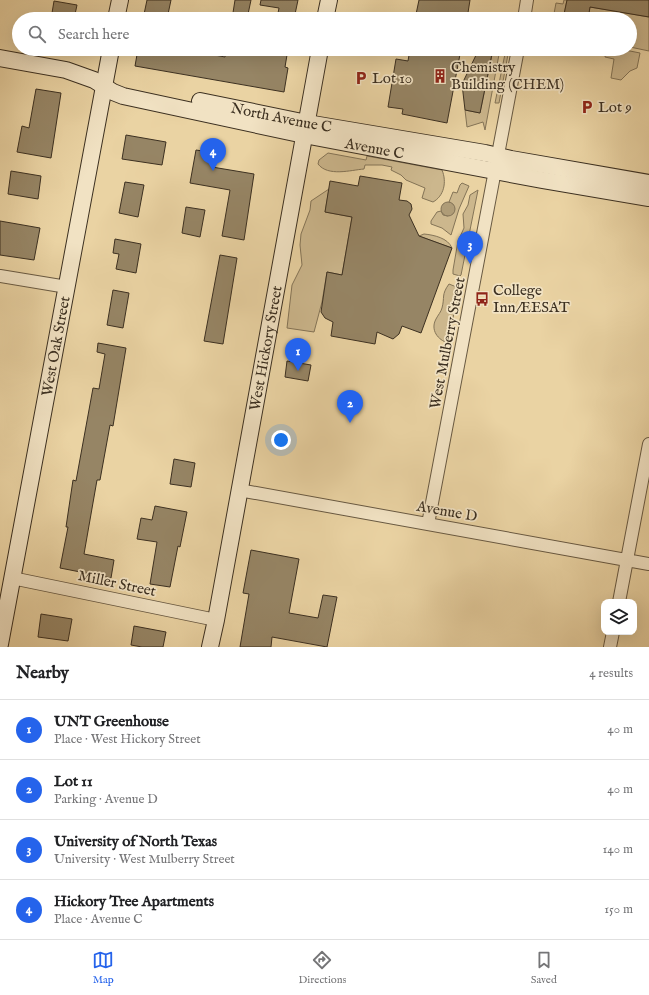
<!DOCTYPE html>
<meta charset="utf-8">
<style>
body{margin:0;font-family:"IM FELL English",serif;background:#f2f2f2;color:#202124}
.controls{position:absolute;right:12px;bottom:12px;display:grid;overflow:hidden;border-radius:8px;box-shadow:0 4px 16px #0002}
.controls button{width:36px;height:36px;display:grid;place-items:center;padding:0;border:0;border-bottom:1px solid #e0e0e0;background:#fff;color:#202124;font:20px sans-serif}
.you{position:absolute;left:281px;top:440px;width:14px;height:14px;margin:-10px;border:3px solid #fff;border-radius:50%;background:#1a73e8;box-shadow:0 0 0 6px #1a73e833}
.badge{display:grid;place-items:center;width:26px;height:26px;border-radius:50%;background:#2563eb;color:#fff;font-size:13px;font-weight:700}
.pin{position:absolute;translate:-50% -33px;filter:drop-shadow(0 1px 2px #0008)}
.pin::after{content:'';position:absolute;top:21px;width:14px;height:12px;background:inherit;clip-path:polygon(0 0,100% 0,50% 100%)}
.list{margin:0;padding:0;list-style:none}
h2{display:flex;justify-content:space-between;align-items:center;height:52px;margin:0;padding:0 16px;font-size:17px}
h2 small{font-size:13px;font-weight:400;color:#757577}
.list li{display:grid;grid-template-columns:26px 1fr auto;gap:12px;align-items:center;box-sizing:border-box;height:60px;padding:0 16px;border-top:1px solid #e0e0e0}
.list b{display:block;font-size:15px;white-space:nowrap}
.list p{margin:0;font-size:13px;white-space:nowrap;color:#757577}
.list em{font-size:13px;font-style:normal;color:#757577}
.icon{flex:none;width:22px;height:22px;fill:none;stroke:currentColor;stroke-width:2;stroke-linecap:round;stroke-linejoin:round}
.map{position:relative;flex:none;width:649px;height:647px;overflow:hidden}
.search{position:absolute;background:#fff;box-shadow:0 4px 16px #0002;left:12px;right:12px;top:12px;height:44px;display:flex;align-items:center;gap:10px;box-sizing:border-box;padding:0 14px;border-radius:22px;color:#757577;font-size:15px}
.sheet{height:292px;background:#fff}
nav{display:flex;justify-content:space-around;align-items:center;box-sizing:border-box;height:56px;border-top:1px solid #e0e0e0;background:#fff;font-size:11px;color:#757577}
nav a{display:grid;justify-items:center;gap:2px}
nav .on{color:#2563eb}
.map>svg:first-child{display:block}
.green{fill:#ccb78d;stroke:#847457}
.water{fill:#af9c77;stroke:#817155}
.building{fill:#968565;stroke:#3c3021}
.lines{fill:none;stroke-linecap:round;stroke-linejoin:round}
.street-casing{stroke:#685942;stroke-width:14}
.secondary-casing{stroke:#3c3021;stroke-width:18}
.street{stroke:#f1e2c3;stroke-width:12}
.secondary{stroke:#f1e2c3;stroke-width:16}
.labels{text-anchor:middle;stroke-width:3.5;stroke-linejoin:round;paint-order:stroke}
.poi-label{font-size:15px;fill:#3c3021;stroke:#f1e2c3;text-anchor:start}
.street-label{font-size:15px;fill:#3c3021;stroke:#f1e2c3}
</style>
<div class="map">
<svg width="649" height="647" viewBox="0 0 649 647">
<rect width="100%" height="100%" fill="#ead3a3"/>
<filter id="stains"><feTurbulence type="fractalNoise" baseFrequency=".005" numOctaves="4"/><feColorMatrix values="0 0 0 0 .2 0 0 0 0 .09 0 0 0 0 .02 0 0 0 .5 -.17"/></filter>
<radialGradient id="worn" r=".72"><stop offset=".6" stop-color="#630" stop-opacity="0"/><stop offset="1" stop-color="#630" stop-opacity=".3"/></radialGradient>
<path class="green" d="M564 0H567L563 19H553L556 3 563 4Z
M590 7 649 17V51L630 47V19H588Z
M491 49H500L485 130 483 122 467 127 465 110 480 113 493 50Z
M506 49H509L499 103H495Z
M606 49H620L640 53 637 68 630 71 621 80 611 78 614 59 605 57Z
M328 153 366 160 367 156 442 170C447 182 444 196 433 202L422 198 425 188 406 180 401 175 391 170 392 167 382 165H365L364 169C351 170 328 177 318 164L319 160Z
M462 183 469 186 459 209 451 235 442 228 431 224V221L437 212 441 211 443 215 448 216 451 203 449 202 453 192 457 193 460 185Z
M329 189 325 212 352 217 342 275 327 272 322 302 314 332 287 328 292 285 302 265 300 245 301 234 310 210 311 201Z
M478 190 461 275 460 276 453 274V270L458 241 464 228 463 214 468 205 470 195Z
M424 234C434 235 448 238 452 248L419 236Z
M449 284 459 288 448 343C438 340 430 330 436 319 438 315 441 312 442 308 445 297 441 295 449 284Z"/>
<path class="water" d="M441 209a7 7 0 1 1 14 0a7 7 0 1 1-14 0Z"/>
<path class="building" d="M147 0H171L167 19H143Z
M235 0H251L247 19H232Z
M261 0H298L294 19 277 18 279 8 260 5Z
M419 0H470L467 19H415Z
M567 0H649V17L590 7 588 19H563Z
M54 1 77 5 74 19H51Z
M138 49H183L225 57 226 49H288L285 67 288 68 284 92 135 66Z
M410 49H461L447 123 402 114 403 109 388 107 396 59 408 61Z
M479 49H493L480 113 465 110 462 84Z
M36 89 61 93 51 158 17 152 22 126 29 128Z
M126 135 166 142 162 165 122 159Z
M196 150 215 153 212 167 254 174 244 240 222 236 230 190 190 183Z
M11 171 41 176 38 199 8 194Z
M360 176 402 183 399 200 407 201 411 204 412 209 409 215 419 236 452 248 421 333 402 326 399 334 393 339 377 332 375 344 331 336 333 322 325 318 321 312 327 272 342 275 352 217 325 212 330 181 358 186Z
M125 182 144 185 138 217 119 213Z
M186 207 205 210 200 237 182 233Z
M0 221 40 228 34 260 0 255Z
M115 239 141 244 136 273 116 269 119 254 113 253Z
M220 255 237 258 223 344 204 341Z
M113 290 129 293 123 328 107 325Z
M98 343 126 348 113 426 110 425 100 480H97L84 554 114 560 111 578 60 568 68 527H66L73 480 76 481 93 388 99 389 105 354 97 352Z
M287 361 311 365 308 381 285 377Z
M174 459 195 463 191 487 170 484Z
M155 506 187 512 180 547 178 546 170 587 150 584 157 542 137 539 141 518 152 520Z
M251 550 299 559 289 613 318 618 323 595 337 597 327 647 272 637 271 647H240L249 594 243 593Z
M41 614 72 619 68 641 38 637Z
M134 626 166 632 163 647H142L131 645Z"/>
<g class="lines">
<defs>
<path id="street" d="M524 19 527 0
M0 276 67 287
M239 490 649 564
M428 524 518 49
M12 578 216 620
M619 602 649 444
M610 647 613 632"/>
<g id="secondary">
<path d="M116 19 120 0"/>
<path d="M325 19 329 0"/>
<path id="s1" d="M0 58 66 70 94 80 113 92 123 96 304 135 542 180 649 198"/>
<path id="s2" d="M200 101 307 123 485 153 511 159 649 183"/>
<path id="s3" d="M0 644 111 49"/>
<path id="s4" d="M210 647 216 620 320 49"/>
</g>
</defs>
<use href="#street" class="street-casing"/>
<use href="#secondary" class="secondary-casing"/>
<use href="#street" class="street"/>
<use href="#secondary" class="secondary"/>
</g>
<defs>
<symbol id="building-bare" viewBox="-9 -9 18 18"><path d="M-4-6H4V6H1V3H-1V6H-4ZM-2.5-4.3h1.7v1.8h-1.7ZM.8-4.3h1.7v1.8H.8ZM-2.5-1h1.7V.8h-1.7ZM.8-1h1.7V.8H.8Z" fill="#8f2418" stroke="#f1e2c3" stroke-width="2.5" paint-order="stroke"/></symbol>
<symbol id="parking-bare" viewBox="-9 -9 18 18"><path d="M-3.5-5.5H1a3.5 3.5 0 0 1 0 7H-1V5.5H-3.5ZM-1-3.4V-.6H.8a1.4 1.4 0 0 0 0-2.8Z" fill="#8f2418" stroke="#f1e2c3" stroke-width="2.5" paint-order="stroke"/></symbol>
<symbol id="bus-bare" viewBox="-9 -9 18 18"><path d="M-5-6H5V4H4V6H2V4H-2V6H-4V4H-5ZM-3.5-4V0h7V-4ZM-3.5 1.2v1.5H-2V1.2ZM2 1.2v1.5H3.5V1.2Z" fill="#8f2418" stroke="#f1e2c3" stroke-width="2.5" paint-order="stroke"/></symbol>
</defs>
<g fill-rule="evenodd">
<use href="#building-bare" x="430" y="66" width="20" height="20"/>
<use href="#parking-bare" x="351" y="68" width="20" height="20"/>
<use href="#parking-bare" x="577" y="97" width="20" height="20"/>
<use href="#bus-bare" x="472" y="289" width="20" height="20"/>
</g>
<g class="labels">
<g class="poi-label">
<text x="451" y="72">Chemistry<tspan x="451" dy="17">Building (CHEM)</tspan></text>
<text x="372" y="83">Lot 10</text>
<text x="598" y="112">Lot 9</text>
<text x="493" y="295">College<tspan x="493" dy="17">Inn/EESAT</tspan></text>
</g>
<g class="street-label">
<text dy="5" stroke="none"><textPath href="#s2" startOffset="83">North Avenue C</textPath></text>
<text dy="5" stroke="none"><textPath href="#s1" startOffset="387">Avenue C</textPath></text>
<text transform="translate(447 343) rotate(-79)" y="5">West Mulberry Street</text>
<text dy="5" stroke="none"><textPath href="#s3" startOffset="303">West Oak Street</textPath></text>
<text dy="5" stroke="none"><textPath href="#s4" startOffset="304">West Hickory Street</textPath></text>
<text transform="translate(447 511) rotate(10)" y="5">Avenue D</text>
<text transform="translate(117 583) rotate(12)" y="5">Miller Street</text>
</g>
</g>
<rect width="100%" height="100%" filter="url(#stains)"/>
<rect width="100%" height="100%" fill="url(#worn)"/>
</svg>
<div class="controls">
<button><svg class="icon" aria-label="layers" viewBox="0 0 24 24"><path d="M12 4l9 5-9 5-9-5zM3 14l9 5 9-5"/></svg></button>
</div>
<div class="you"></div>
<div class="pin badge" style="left:298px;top:371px">1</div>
<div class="pin badge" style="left:350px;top:423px">2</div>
<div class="pin badge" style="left:470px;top:264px">3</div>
<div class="pin badge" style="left:213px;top:171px">4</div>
<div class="search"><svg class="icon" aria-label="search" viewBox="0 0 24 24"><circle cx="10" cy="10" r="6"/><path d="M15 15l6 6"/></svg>Search here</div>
</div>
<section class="sheet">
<h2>Nearby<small>4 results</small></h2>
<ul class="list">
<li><span class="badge">1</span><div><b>UNT Greenhouse</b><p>Place · West Hickory Street</p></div><em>40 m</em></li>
<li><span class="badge">2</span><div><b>Lot 11</b><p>Parking · Avenue D</p></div><em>40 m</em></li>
<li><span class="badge">3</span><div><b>University of North Texas</b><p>University · West Mulberry Street</p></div><em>140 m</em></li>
<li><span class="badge">4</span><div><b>Hickory Tree Apartments</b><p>Place · Avenue C</p></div><em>150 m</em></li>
</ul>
</section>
<nav>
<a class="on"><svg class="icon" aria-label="map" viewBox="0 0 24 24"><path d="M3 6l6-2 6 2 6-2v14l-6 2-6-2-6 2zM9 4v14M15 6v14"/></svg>Map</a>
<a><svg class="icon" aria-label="directions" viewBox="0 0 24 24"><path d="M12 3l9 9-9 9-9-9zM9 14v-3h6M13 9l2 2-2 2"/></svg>Directions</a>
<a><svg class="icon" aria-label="saved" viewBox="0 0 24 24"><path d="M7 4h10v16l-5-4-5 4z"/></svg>Saved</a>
</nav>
